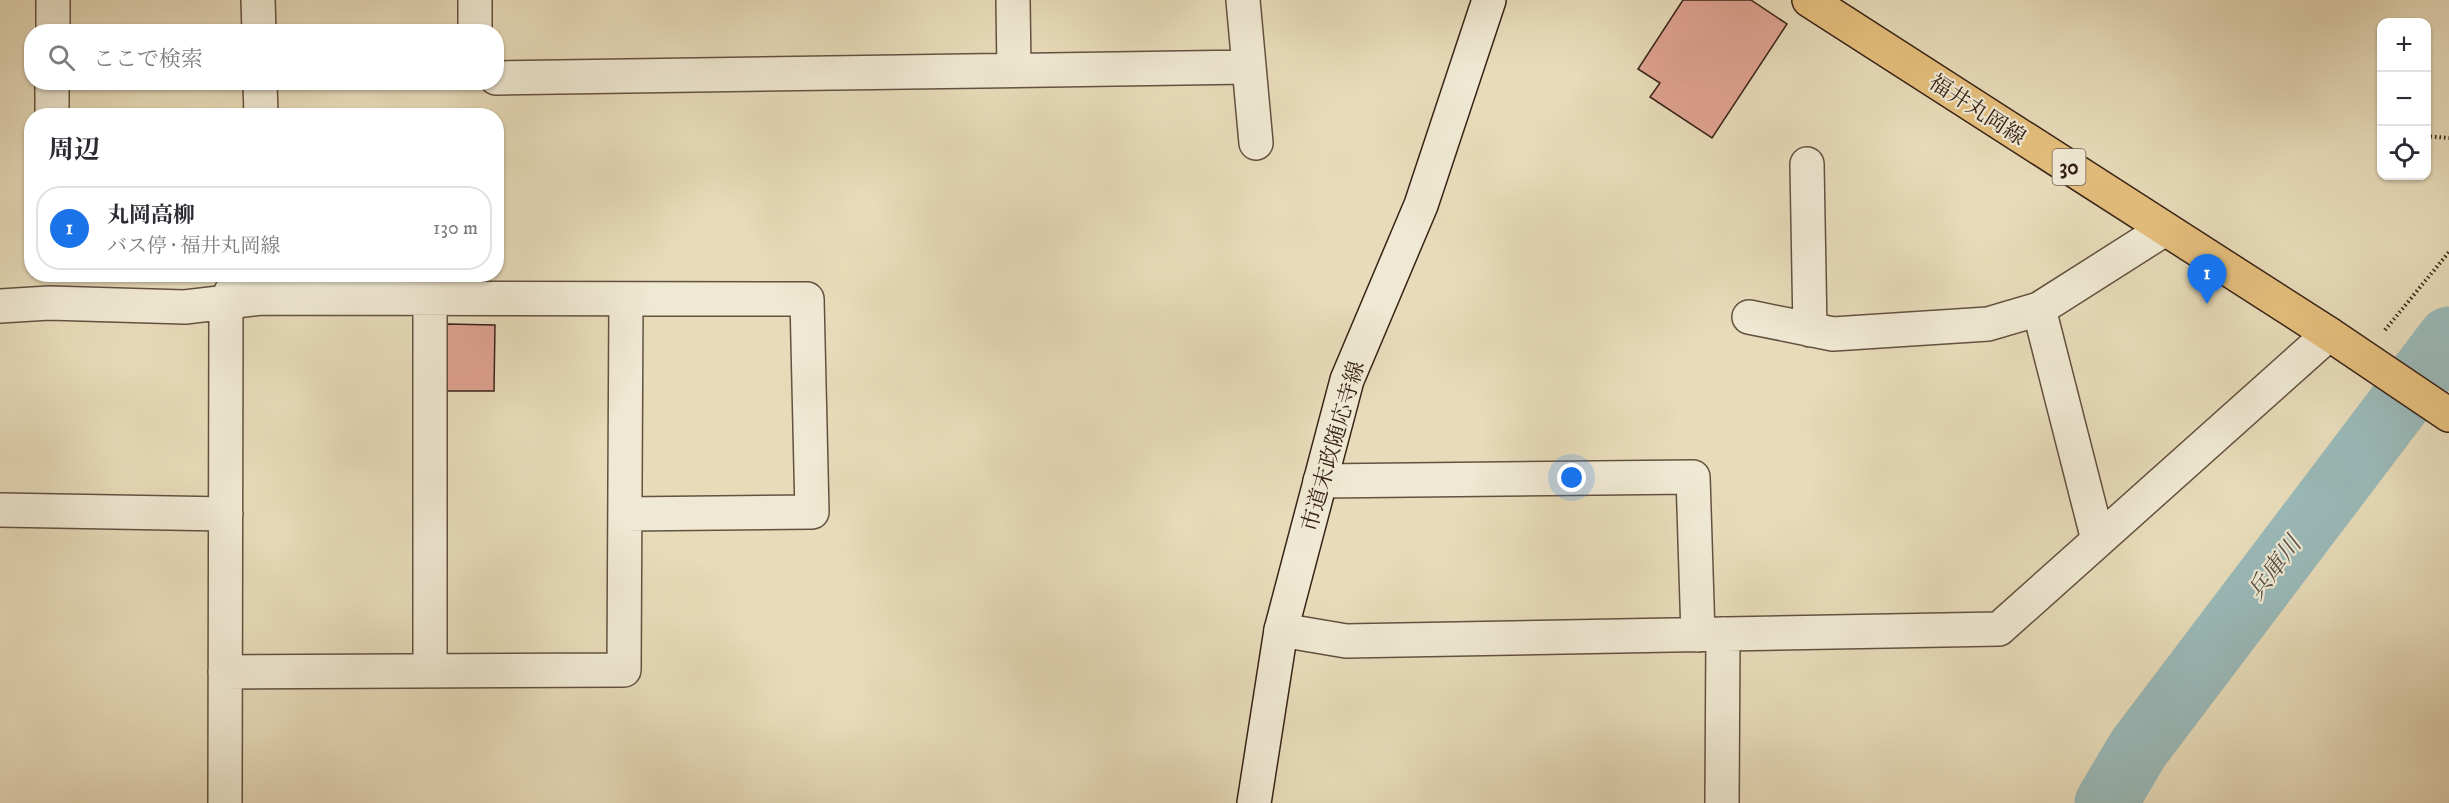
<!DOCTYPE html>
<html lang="ja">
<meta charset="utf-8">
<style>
body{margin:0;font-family:"IM FELL DW Pica","Noto Serif JP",serif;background:#f2f2f3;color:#2b2b33}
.controls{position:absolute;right:18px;top:18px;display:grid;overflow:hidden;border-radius:12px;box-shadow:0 2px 4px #0004}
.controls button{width:54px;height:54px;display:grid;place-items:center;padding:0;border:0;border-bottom:2px solid #e1e1e2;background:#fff;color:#2b2b33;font:30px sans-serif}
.you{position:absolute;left:1572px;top:478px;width:21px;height:21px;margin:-15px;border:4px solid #fff;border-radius:50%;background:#1a73e8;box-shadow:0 0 0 9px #1a73e833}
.badge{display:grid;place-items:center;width:39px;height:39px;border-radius:50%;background:#1a73e8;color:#fff;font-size:20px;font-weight:700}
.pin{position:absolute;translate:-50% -50px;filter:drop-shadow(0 2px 3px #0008)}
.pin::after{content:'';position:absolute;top:32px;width:21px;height:18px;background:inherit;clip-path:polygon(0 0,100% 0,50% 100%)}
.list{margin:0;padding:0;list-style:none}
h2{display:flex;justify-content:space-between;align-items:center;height:78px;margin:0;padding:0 24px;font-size:26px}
h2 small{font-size:20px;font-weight:400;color:#7c7c81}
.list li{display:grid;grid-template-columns:39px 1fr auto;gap:18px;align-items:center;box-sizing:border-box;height:84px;margin:0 12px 12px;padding:0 12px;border:2px solid #e1e1e2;border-radius:24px}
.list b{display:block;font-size:22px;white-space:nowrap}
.list p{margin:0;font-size:20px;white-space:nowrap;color:#7c7c81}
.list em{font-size:20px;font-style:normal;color:#7c7c81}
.icon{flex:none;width:33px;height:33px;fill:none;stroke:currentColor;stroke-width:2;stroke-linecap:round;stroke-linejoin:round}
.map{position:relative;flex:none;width:2449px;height:803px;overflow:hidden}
.search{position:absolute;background:#fff;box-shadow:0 2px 4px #0004;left:24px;top:24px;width:480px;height:66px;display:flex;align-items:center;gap:15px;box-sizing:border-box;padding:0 21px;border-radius:24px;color:#7c7c81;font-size:22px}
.panel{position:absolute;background:#fff;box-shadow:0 2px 4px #0004;left:24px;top:108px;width:480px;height:174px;border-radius:24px}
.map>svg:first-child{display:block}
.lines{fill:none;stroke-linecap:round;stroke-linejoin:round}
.river{stroke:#9ab9b8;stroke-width:63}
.building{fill:#dfa291;stroke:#382317;stroke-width:1.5}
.street-casing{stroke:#645140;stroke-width:36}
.secondary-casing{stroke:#382317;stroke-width:36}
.primary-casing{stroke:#382317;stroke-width:36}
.path{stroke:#382317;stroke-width:4;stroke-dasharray:1.5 3;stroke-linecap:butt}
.street{stroke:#efe8d2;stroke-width:33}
.secondary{stroke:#efe8d2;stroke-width:33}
.primary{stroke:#e4be7c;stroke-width:33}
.labels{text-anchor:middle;stroke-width:4.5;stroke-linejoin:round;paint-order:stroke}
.shield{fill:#efe8d2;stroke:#6f5e4f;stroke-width:1.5}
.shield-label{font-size:21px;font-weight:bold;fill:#382317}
.street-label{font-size:22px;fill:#382317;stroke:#efe8d2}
.water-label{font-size:24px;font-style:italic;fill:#555047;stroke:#efe8d2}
</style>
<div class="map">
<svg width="2449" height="803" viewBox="0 0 2449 803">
<rect width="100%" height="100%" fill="#e7dbb9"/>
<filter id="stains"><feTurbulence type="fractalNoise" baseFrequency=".00333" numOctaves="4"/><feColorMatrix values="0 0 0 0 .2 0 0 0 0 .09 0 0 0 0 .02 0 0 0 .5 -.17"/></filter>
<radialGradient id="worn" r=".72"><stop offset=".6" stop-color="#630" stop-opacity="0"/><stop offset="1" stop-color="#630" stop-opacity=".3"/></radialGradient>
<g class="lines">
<path class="river" d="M2106 803 2138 749 2449 338"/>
</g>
<path class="building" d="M1683 0H1751L1787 24 1712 138 1650 97 1660 83 1638 69Z
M447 324 495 325 494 391H447Z"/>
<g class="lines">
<defs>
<path id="street" d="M258 0 259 32
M475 0V32
M1013 0 1014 70
M1243 0 1256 143
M53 32V0
M496 78 1249 67
M260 82 261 116
M52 116V82
M1807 164 1810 330
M0 306 49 303 185 307 261 298 807 299 812 512 625 514
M2039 309 2098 540
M1749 317 1833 334 1988 324 2039 309 2165 229
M1320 481 1693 477 1698 635
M0 510 226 514
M1281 630 1346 641 1999 629 2329 334
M430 671V299
M225 672 624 670 626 299
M225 803 226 302 240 274
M1722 803 1723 634"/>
<path id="secondary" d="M1254 803 1281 630 1347 380 1421 205 1489 0"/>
<path id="primary" d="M1809 0 2329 334 2449 415"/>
</defs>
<use href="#street" class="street-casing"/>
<use href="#secondary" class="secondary-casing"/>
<use href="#primary" class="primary-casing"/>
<path class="path" d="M2426 136 2449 138
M2385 330 2449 252"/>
<use href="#street" class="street"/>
<use href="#secondary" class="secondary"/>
<use href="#primary" class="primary"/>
</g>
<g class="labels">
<rect class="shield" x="2052.5" y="149" width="33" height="36" rx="4.5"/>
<g class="shield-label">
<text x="2069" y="174">30</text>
</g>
<g class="street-label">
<text transform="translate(1978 109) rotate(33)" y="8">福井丸岡線</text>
<text transform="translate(1332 446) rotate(-74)" y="8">市道末政随応寺線</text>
</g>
<g class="water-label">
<text transform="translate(2274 568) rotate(-53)" y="8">兵庫川</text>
</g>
</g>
<rect width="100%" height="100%" filter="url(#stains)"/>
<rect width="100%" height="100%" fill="url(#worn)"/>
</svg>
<div class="controls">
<button>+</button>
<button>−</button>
<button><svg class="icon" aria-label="locate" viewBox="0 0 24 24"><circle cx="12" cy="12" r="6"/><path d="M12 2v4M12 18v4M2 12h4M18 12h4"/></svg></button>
</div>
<div class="you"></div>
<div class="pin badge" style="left:2207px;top:304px">1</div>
<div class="search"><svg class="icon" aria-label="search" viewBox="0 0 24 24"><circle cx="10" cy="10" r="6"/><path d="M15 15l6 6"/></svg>ここで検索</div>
<section class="panel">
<h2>周辺<small></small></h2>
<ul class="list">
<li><span class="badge">1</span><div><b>丸岡高柳</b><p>バス停 · 福井丸岡線</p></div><em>130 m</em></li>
</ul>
</section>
</div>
